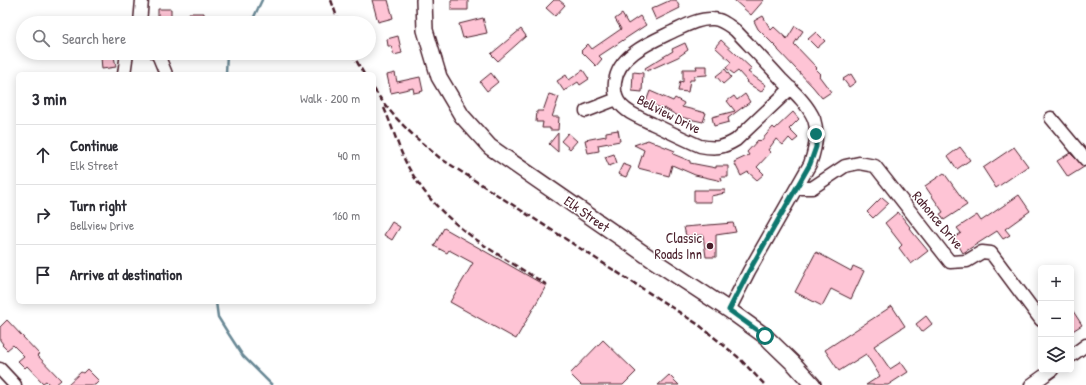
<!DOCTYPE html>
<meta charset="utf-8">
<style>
body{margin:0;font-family:"Patrick Hand",sans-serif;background:#f2f2f3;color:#2b2b33}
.controls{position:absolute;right:12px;bottom:12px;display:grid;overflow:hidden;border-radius:6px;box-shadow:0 2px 10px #0003}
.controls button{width:36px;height:36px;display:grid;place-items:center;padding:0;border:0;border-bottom:1px solid #e1e1e2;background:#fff;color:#2b2b33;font:20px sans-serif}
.stop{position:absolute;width:12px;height:12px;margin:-9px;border:3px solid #0f766e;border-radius:50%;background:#fff}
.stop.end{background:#0f766e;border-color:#fff;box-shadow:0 1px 4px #0008}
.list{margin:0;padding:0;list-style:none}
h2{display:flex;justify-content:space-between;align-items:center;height:52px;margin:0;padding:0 16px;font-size:17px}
h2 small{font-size:13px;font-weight:400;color:#7c7c81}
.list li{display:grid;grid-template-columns:26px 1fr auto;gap:12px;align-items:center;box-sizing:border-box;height:60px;padding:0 16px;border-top:1px solid #e1e1e2}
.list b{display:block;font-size:15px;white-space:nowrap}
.list p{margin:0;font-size:13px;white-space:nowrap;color:#7c7c81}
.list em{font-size:13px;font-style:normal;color:#7c7c81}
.icon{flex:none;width:22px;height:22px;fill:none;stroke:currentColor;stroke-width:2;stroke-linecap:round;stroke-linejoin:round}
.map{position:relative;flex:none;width:1086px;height:385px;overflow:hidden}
.search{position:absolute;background:#fff;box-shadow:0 2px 10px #0003;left:16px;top:16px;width:360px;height:44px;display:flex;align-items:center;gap:10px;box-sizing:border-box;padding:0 14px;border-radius:22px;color:#7c7c81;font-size:15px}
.panel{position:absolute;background:#fff;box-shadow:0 2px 10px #0003;left:16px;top:72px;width:360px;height:232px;border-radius:6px}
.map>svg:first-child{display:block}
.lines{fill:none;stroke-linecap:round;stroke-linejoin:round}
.stream{stroke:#6a8996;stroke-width:2.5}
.building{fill:#fec4d5;stroke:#4a1f2b}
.minor-casing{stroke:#4a1f2b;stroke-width:15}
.major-casing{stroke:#4a1f2b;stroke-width:18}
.minor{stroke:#fff;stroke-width:12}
.major{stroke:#fff;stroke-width:15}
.rail{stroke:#4a1f2b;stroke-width:2.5;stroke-dasharray:6 3;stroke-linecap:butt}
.route{stroke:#0f766e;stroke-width:5}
.poi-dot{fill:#4a1f2b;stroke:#fff;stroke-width:1.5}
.labels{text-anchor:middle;stroke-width:3;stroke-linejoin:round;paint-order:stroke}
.street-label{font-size:14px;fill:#4a1f2b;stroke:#fff}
.poi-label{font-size:14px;fill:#4a1f2b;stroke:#fff;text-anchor:end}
</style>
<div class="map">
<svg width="1086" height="385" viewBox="0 0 1086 385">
<rect width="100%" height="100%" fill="#fff"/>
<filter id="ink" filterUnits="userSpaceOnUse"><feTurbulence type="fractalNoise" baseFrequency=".025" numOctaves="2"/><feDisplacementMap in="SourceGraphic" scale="8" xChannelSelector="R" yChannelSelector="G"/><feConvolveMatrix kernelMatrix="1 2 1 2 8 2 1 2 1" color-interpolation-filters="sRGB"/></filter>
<g filter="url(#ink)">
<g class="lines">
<path class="stream" d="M249 23 252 21 262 0
M226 74 227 53
M216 302 218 317 228 333 243 356 272 385"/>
</g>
<path class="building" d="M372 0H388L393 18 378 22Z
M451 0H468V10H451Z
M554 0H559L565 5 555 16 546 8Z
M671 0H676L680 8 656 20 651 9Z
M734 0H764L751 15Z
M158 9H171V23H158Z
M189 13H204V23H188Z
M622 14 628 24 640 16 646 25 599 56 602 59 596 66 581 51 588 44 592 49 621 29 615 19Z
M763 16 771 30 774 27 787 39 795 26 803 31 794 44 817 68 816 69 821 74 819 76 831 92 822 98 813 87 778 50V49L758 29 754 21Z
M483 18 487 33 463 38 459 24Z
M521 29 526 36 498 61 491 54Z
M816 32 825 41 817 48 808 39Z
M398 36 402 53 394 55 391 46H388L387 39Z
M721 40 752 69 748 72 766 85 761 92 746 82 747 81 738 71 734 74 726 68 731 62 715 47Z
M685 43 688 50 678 57 647 71 645 68 673 51 672 49Z
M114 56 116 67 102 69 101 57Z
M696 66H707V75L694 76V80H690L688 92 678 91 680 81 683 82V69H697Z
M725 69 731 77 723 84 716 76Z
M583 70 589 79 580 85 578 82 564 91 557 81 566 75 569 80Z
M633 72 643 73 642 92 632 91Z
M395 73 397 82 420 77 423 91 414 93 413 88 391 93 387 75Z
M491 73 498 82 487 91 480 82Z
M851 74 856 82 849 87 843 79Z
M650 91 673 101 675 98 684 103 682 107 706 113 703 122 680 117 664 108 663 109 646 102Z
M549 94 559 97 552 117H559L558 130H550V128H542L543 122H536L537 111H543Z
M745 94 750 102 728 118 729 122 714 126 712 117 735 111 727 101 734 96 737 100Z
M793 112 799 119 789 129 798 138 793 142 789 138 783 145 776 139 768 150 771 152 757 167 764 174 757 180 748 172 741 176 734 162 749 155 747 152 758 140 760 142 773 127 775 129Z
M618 130 620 141 598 145 599 151 588 153 585 140 606 136V132Z
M558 133V152L549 144Z
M568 133 577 141 570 149 561 141Z
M648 140 675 151 673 154 690 161V163L716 168V166H728V177H721L722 181 695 175 672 165 669 176 638 168 644 150 634 145Z
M960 147 970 160 957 169 948 156Z
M1014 147 1028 166 996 188 983 168Z
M1070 153 1084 167 1068 177 1057 161Z
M614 154 617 163 609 166 605 157Z
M623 164 631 167 626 177 618 174Z
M944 173 967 205 944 220 940 214 943 212 925 186Z
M694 190H725V193L711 196V202H694Z
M1019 195 1030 211 1005 229 1010 235 1003 239 997 231 963 253 954 238 961 233 957 228 977 215 981 221Z
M882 197 889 203 873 218 867 212Z
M898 212 910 227 909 228 928 251 911 264 899 248 902 245 885 223Z
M392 222 400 227 392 240 384 235Z
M733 223 736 232 716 235V257H706L703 235 686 236 684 227Z
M444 228 546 286 516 339 450 302 473 263 449 250 447 253 434 246Z
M816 252 851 271 853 266 864 271 851 299 831 289 822 306 795 292Z
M892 306 905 326 874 346 890 369 901 362 908 372 888 385H866L880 376 866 354 839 371 825 350Z
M1071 308 1082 325 1071 332Z
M926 316 932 324 922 332 916 324Z
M7 320 39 354 37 355 61 380 55 385H50L46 381 43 383 27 366 25 368 18 361 24 356 13 345 7 350 2 345 3 344 0 340V327Z
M603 340 636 372 623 385H581L570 374Z
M87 369 99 381 95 385H67L81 372 83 373Z
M669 375 679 385H658Z"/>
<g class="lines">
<defs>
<path id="minor" d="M140 23 142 0
M156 53 159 57 166 74
M124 74 127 53
M586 111 617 99
M1051 118 1086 160
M797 188H812L845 166 859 163 875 166 950 262 967 261 982 252 991 253 1041 320
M729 310 749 271 810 164C815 150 819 134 814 119 807 103 793 91 781 79 766 62 750 46 735 30 728 25 721 19 713 19 699 18 685 26 672 32 651 42 618 55 615 82 614 91 615 98 621 105 629 114 642 119 653 124 668 131 684 139 700 146 715 149 723 148 736 140L791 88
M1071 356 1086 345
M0 369 15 385
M1031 385 1052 370"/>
<path id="major" d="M424 0 425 30 439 77 462 116 490 147 653 260 729 310 765 336 794 364 813 385"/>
</defs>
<use href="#minor" class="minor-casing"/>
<use href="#major" class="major-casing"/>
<use href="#minor" class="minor"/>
<use href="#major" class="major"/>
<path class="rail" d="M331 0 339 23
M352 53 364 74
M374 89C391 116 415 138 440 158L699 325 738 357 765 385
M384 108C394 130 400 155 413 175 444 226 498 254 547 285"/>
</g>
</g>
<g class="lines" filter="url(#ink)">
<path class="route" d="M765 336 729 310 749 271 810 164 816 147V134"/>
</g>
<circle class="poi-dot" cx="710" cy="246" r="4"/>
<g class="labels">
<g class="street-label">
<text transform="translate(669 114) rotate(27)" y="5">Bellview Drive</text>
<text transform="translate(587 214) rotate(35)" y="5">Elk Street</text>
<text transform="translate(938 220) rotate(50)" y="5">Rahonce Drive</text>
</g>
<g class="poi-label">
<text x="702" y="243">Classic<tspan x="702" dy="16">Roads Inn</tspan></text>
</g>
</g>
</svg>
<div class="controls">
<button>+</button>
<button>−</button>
<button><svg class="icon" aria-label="layers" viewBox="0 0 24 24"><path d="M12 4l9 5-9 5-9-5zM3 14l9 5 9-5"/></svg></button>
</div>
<div class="stop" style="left:765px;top:336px"></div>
<div class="stop end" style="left:816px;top:134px"></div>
<div class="search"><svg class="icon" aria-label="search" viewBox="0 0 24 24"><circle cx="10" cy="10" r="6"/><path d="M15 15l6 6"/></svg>Search here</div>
<section class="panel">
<h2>3 min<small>Walk · 200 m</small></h2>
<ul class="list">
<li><svg class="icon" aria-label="ahead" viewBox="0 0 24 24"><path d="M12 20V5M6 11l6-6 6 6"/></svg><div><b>Continue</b><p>Elk Street</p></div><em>40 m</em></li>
<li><svg class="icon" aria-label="right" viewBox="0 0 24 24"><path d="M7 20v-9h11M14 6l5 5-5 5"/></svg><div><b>Turn right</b><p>Bellview Drive</p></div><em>160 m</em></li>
<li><svg class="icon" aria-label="arrive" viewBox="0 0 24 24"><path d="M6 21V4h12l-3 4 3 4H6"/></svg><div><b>Arrive at destination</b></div></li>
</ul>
</section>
</div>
